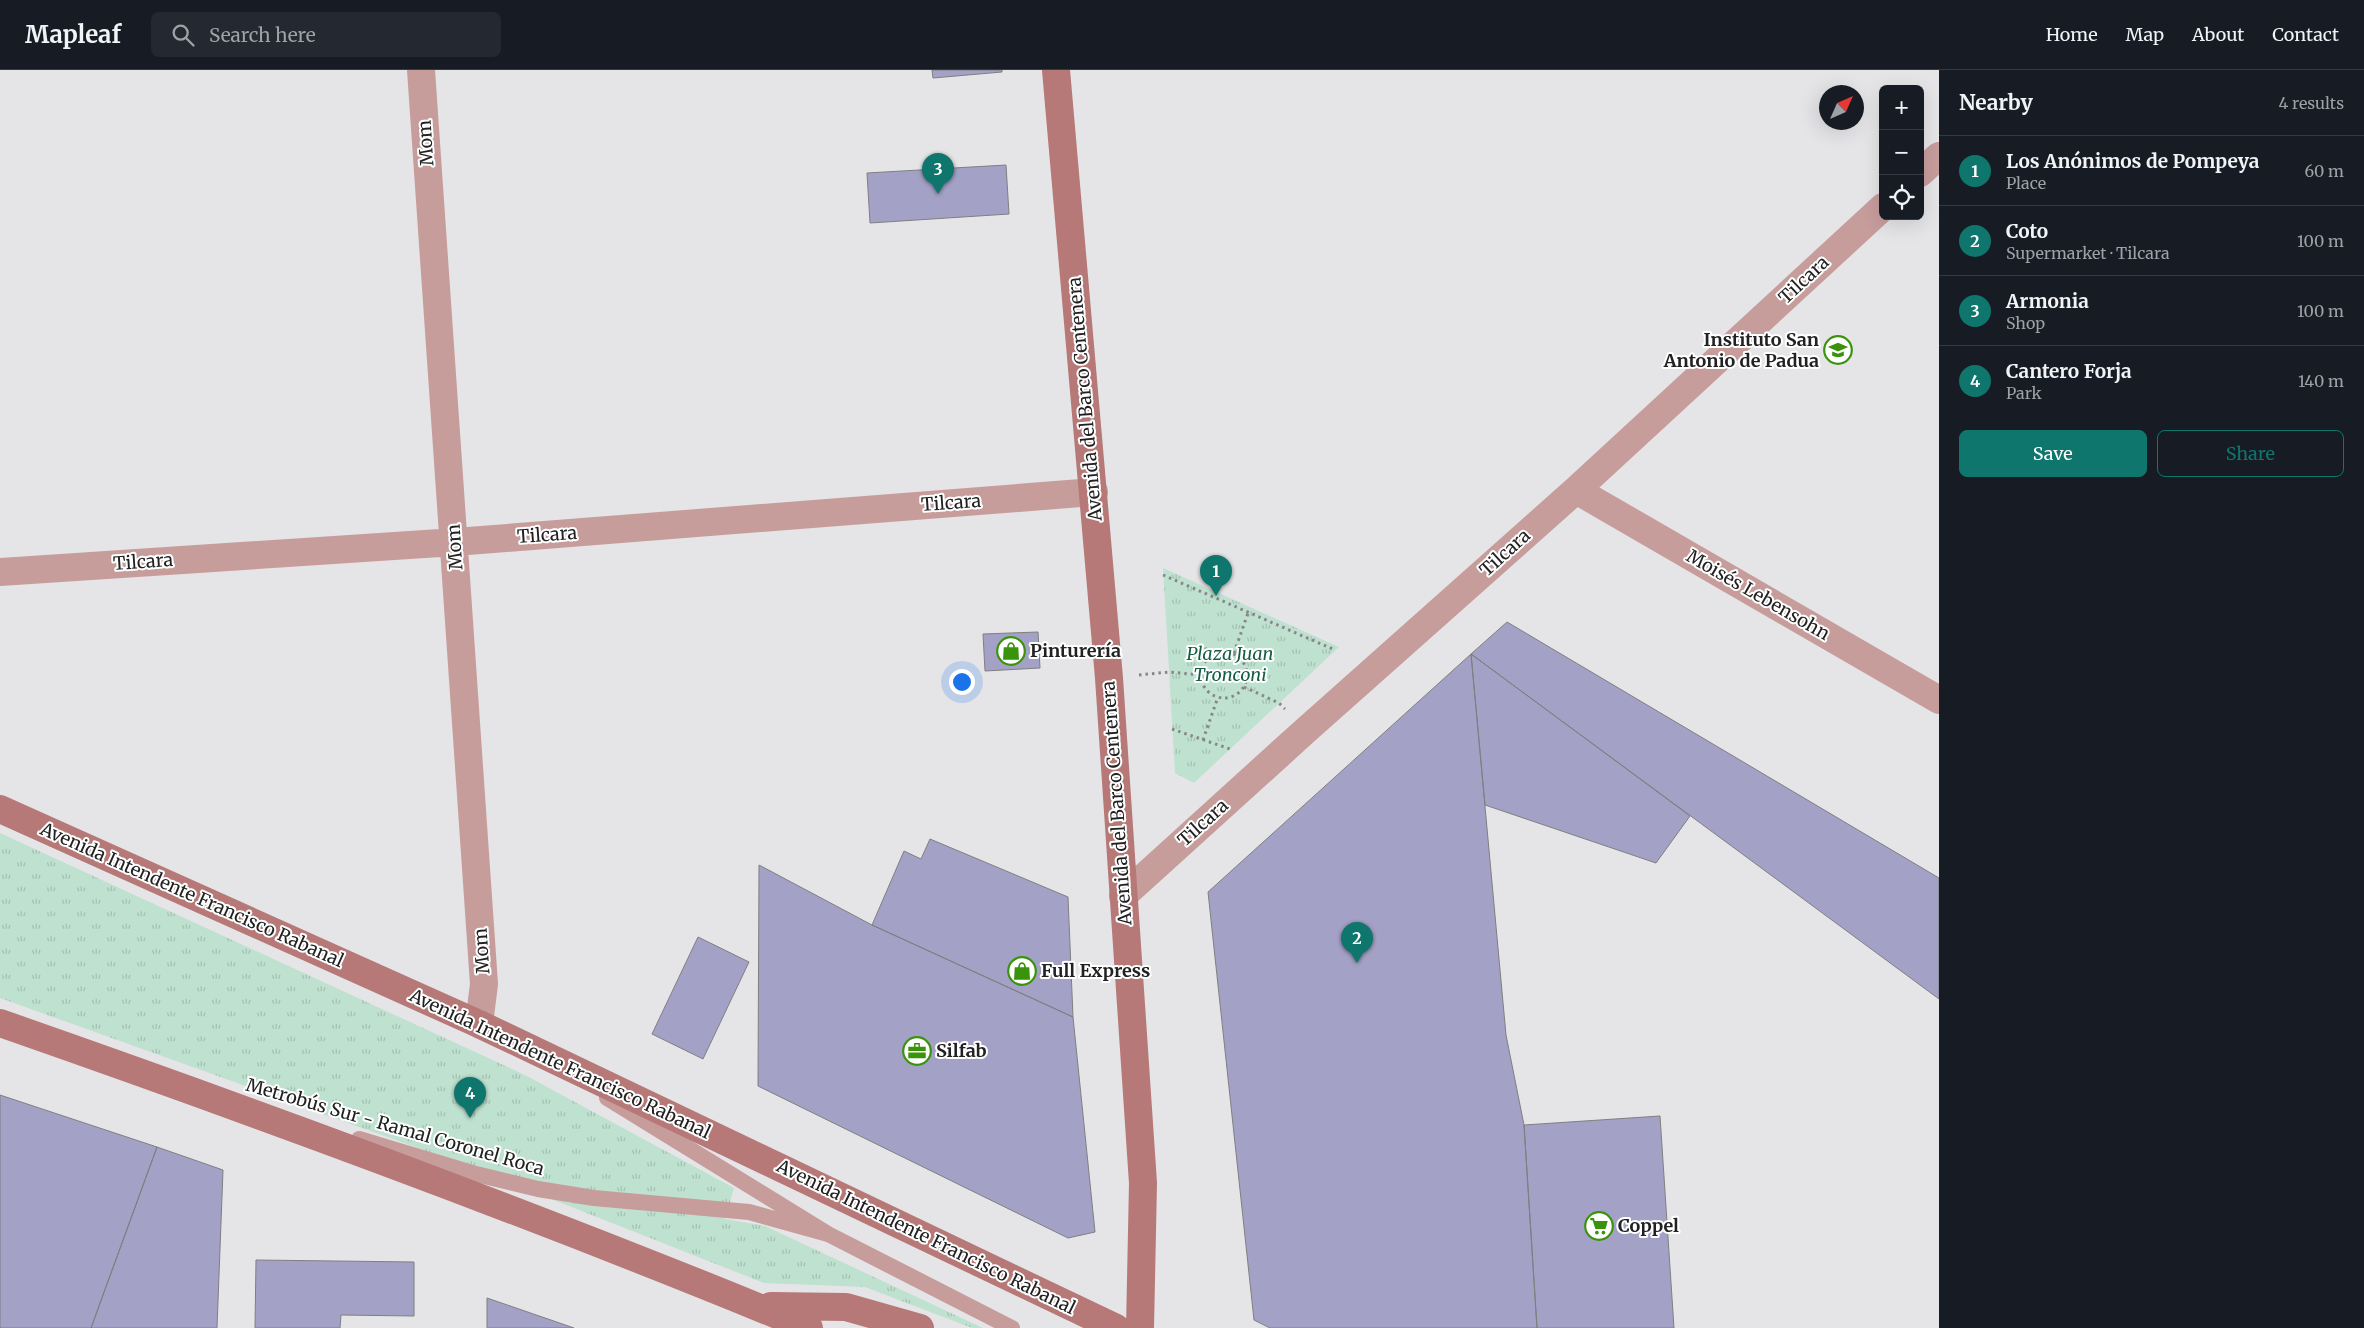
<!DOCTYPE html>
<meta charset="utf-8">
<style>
body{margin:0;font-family:Merriweather,serif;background:#242831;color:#f1f3f6}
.controls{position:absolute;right:15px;top:15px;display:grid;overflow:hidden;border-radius:8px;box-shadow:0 5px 20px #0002}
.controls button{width:45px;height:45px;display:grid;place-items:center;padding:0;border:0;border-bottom:1px solid #363941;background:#171b24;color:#f1f3f6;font:25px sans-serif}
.compass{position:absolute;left:1819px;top:15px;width:45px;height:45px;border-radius:50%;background:#171b24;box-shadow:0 5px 20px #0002;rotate:45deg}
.you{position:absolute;left:961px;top:611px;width:18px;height:18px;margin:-12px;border:4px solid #fff;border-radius:50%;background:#1a73e8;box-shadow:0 0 0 8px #1a73e833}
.badge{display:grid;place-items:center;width:32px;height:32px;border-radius:50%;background:#0f766e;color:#fff;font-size:16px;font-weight:700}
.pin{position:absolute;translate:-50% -41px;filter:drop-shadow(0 1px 2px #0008)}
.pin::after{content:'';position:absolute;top:26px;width:18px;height:15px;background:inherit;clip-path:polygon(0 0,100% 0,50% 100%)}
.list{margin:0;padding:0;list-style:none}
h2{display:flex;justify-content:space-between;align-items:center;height:65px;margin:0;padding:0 20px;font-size:21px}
h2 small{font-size:16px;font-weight:400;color:#9ea1a6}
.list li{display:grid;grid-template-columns:32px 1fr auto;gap:15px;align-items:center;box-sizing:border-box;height:70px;padding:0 20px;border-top:1px solid #363941}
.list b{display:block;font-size:19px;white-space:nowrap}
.list p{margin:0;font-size:16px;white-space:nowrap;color:#9ea1a6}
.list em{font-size:16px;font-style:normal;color:#9ea1a6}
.actions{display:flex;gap:10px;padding:15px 20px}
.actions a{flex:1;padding:11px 0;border:1px solid #0f766e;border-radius:8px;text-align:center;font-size:18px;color:#0f766e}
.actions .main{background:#0f766e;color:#fff}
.icon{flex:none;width:28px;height:28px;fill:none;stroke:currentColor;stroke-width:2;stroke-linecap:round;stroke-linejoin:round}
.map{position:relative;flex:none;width:1939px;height:1258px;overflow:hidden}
header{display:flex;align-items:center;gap:30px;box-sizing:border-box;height:70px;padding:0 25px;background:#171b24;border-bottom:1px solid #363941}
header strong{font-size:24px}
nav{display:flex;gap:28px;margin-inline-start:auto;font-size:18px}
.search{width:350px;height:45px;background:#242831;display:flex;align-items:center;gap:12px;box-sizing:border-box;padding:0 18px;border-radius:8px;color:#9ea1a6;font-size:19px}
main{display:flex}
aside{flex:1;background:#171b24}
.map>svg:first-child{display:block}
.grass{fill:url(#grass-tufts)}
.building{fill:#a4a1c6;stroke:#7f7f82}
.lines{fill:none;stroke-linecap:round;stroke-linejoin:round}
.path{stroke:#878789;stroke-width:3;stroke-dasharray:2.5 4;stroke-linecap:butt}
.service{stroke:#c79d9c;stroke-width:16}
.minor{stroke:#c79d9c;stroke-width:28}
.secondary{stroke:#b67978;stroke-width:28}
.labels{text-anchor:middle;stroke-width:4;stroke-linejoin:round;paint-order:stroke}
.street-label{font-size:18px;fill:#212122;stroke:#fff}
.poi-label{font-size:18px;font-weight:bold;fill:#212122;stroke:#fff;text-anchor:start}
.park-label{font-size:18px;font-style:italic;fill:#165e43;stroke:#fff}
</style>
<header>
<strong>Mapleaf</strong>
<div class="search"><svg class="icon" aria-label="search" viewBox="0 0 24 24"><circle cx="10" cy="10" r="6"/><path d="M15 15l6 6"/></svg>Search here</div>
<nav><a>Home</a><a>Map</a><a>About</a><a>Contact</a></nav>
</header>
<main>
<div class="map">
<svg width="1939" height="1258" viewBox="0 0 1939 1258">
<defs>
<pattern id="grass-tufts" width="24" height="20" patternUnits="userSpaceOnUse" patternTransform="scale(1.25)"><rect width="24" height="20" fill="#bfe1d0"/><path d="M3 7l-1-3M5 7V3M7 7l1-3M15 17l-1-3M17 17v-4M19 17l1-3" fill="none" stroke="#a4c1b2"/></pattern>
</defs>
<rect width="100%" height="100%" fill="#e5e5e8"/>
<path class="grass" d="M1163 498 1339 577 1194 713 1175 703Z
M0 763 525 1005 734 1118 725 1149 765 1156 983 1258H972L865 1217 764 1213 457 1092 0 928Z"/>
<path class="building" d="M932 0H1002V2L933 8Z
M1006 95 1009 144 870 153 867 103Z
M1507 552 1939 808V929L1471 584Z
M1038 562 1040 598 985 601 983 564Z
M1471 584 1690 746 1656 793 1485 735Z
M1471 584 1506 965 1524 1055 1537 1258H1270L1254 1250 1208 822Z
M930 769 1068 827 1073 947 872 855 904 781 921 789Z
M759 795 872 855 1073 947 1095 1162 1068 1168 758 1016Z
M698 867 749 892 703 989 652 964Z
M0 1025 157 1077 91 1258H0Z
M1660 1046 1674 1258H1537L1524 1055Z
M157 1077 223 1100 217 1258H91Z
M256 1190 414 1192V1246L341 1245 340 1258H255Z
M487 1228 574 1258H487Z"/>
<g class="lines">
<path class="path" d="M1163 505 1335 580
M1205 578 1211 586
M1201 605a23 23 0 1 1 46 0a23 23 0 1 1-46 0Z
M1234 583 1248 543
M1139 605 1169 602 1201 605
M1244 617 1279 633 1285 639
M1172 659 1230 679
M1203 670 1218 627"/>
<path class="service" d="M607 1028 828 1164 1012 1258
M359 1069 472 1103 538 1119 594 1128 749 1142 828 1164"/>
<path class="minor" d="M421 0 484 914 479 954
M1920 103 1939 86
M1576 420 1939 630
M0 502 455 472 1094 422
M1123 826 1305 661 1576 420 1883 137"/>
<path class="secondary" d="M1056 0 1109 608 1143 1113 1140 1258
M0 739 479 954 1116 1258
M0 953C272 1048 543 1148 809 1258
M771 1236 846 1237 920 1258"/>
</g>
<defs>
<symbol id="school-ring" viewBox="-11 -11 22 22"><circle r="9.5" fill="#fff" stroke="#39940c" stroke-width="1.5"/><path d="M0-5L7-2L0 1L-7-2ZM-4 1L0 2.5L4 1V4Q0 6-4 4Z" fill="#39940c"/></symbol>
<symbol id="shop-ring" viewBox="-11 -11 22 22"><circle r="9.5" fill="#fff" stroke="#39940c" stroke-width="1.5"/><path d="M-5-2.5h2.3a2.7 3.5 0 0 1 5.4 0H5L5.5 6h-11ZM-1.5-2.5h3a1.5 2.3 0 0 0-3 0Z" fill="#39940c"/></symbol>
<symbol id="office-ring" viewBox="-11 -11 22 22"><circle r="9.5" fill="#fff" stroke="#39940c" stroke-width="1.5"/><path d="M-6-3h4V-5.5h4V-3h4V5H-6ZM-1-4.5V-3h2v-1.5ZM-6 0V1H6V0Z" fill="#39940c"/></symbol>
<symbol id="supermarket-ring" viewBox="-11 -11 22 22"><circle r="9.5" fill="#fff" stroke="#39940c" stroke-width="1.5"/><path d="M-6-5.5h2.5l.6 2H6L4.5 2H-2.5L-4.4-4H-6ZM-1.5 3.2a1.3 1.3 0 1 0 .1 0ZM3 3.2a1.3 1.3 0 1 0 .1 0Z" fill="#39940c"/></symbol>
</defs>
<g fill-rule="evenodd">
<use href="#school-ring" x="1822" y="264" width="32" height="32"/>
<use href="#shop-ring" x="995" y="565" width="32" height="32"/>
<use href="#shop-ring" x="1006" y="885" width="32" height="32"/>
<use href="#office-ring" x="901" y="965" width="32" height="32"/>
<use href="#supermarket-ring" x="1583" y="1140" width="32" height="32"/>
</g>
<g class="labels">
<g class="street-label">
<text transform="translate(426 73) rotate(-94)" y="6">Mom</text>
<text transform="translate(1804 210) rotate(-43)" y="6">Tilcara</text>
<text transform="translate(1085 329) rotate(-95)" y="6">Avenida del Barco Centenera</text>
<text transform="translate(951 433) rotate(-4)" y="6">Tilcara</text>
<text transform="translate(547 465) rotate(-4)" y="6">Tilcara</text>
<text transform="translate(455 477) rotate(-94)" y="6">Mom</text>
<text transform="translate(1505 483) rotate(-42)" y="6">Tilcara</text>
<text transform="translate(143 492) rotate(-4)" y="6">Tilcara</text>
<text transform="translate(1758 525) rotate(30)" y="6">Moisés Lebensohn</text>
<text transform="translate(1117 733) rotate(-94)" y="6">Avenida del Barco Centenera</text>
<text transform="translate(1203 753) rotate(-42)" y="6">Tilcara</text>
<text transform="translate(192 825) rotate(24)" y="6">Avenida Intendente Francisco Rabanal</text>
<text transform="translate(482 881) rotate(-94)" y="6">Mom</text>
<text transform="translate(560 994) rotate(25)" y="6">Avenida Intendente Francisco Rabanal</text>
<text transform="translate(395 1057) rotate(16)" y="6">Metrobús Sur - Ramal Coronel Roca</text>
<text transform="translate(926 1167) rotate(26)" y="6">Avenida Intendente Francisco Rabanal</text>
</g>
<g class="poi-label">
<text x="1819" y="276" text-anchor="end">Instituto San<tspan x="1819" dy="21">Antonio de Padua</tspan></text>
<text x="1030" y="587">Pinturería</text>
<text x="1041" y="907">Full Express</text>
<text x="936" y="987">Silfab</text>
<text x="1618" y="1162">Coppel</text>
</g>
<g class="park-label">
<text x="1230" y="590">Plaza Juan<tspan x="1230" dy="21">Tronconi</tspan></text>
</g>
</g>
</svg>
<div class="controls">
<button>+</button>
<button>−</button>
<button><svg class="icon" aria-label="locate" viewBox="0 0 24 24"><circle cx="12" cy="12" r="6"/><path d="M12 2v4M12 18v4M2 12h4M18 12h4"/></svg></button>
</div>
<svg class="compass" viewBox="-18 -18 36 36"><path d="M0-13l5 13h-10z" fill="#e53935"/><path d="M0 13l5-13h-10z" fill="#9ea1a6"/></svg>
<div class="you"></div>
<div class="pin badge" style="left:1216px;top:526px">1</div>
<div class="pin badge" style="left:1357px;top:893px">2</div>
<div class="pin badge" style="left:938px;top:124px">3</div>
<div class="pin badge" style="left:470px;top:1048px">4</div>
</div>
<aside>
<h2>Nearby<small>4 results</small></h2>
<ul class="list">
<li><span class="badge">1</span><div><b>Los Anónimos de Pompeya</b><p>Place</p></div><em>60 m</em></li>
<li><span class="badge">2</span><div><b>Coto</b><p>Supermarket · Tilcara</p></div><em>100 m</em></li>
<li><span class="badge">3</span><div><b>Armonia</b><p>Shop</p></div><em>100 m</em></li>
<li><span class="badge">4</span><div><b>Cantero Forja</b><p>Park</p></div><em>140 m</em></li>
</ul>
<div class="actions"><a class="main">Save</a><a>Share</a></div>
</aside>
</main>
